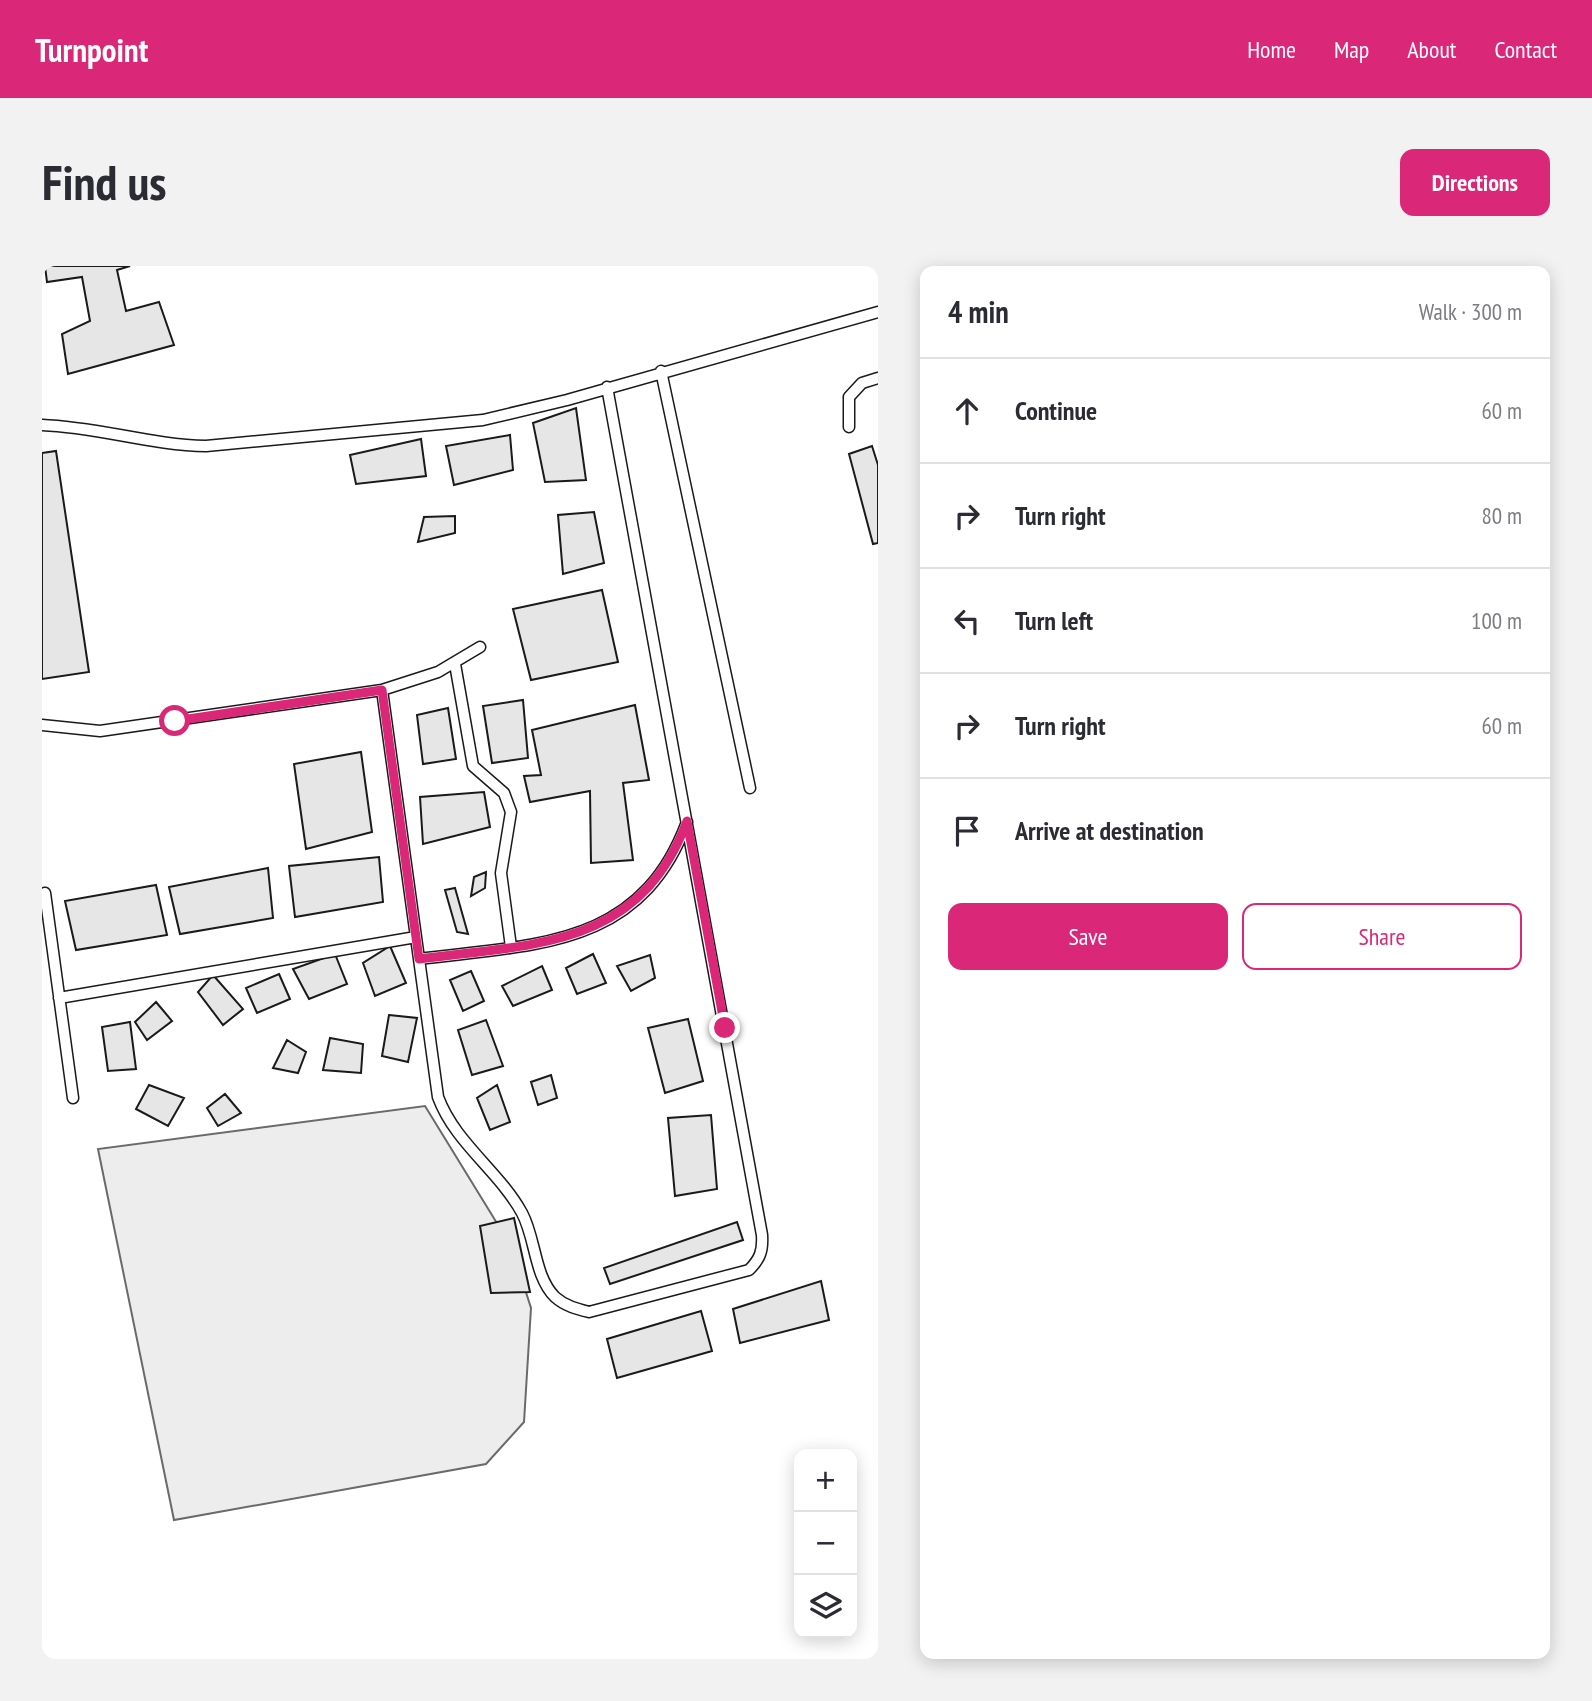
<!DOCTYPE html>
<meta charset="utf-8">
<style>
body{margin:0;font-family:"PT Sans Narrow",sans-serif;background:#f2f2f3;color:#2b2b33}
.controls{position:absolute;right:21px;bottom:21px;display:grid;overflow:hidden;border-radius:14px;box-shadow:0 4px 18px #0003}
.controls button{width:63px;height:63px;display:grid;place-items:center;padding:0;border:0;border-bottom:2px solid #e1e1e2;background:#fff;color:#2b2b33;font:35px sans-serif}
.stop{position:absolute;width:21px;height:21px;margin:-16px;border:5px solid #db2777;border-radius:50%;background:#fff}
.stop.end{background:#db2777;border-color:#fff;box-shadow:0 2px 7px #0008}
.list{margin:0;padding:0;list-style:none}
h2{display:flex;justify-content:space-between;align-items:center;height:91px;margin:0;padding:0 28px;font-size:30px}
h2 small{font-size:23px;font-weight:400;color:#7c7c81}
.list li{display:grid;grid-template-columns:46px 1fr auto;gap:21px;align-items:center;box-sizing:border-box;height:105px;padding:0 28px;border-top:2px solid #e1e1e2}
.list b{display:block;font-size:26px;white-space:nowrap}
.list em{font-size:23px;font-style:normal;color:#7c7c81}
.actions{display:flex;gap:14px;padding:21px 28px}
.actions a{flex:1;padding:16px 0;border:2px solid #db2777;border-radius:14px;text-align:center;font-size:24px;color:#db2777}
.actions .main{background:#db2777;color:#fff}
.icon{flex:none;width:38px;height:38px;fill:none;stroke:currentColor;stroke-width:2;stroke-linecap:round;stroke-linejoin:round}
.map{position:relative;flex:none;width:836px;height:1393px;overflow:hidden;border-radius:14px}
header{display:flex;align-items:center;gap:42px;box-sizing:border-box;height:98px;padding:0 35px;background:#db2777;color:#fff}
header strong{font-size:33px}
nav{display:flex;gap:38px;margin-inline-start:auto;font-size:24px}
.intro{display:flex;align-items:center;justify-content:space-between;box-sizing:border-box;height:168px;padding:0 42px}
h1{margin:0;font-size:49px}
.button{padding:18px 32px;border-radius:14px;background:#db2777;color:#fff;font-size:24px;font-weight:700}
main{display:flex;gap:42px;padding:0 42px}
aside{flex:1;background:#fff;border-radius:14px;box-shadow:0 4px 18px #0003}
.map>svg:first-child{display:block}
.green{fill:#ededed;stroke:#6a6a6a;stroke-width:2}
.building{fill:#e6e6e6;stroke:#1a1a1a;stroke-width:2}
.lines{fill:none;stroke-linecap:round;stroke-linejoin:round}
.service-casing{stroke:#1a1a1a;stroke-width:13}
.service{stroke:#fff;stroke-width:10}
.route{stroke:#db2777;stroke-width:9}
</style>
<header>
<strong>Turnpoint</strong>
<nav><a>Home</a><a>Map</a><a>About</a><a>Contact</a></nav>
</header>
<div class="intro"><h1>Find us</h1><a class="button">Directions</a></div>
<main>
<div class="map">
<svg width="836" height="1393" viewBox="0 0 836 1393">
<rect width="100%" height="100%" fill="#fff"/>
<path class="green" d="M383 840 469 980 489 1042 482 1156 444 1198 132 1254 56 883Z"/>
<path class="building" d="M3 0H88L75 4 84 45 117 36 132 79 26 108 20 68 48 55 40 11 5 16Z
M534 142 544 214 503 216 491 157Z
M468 169 471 204 412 219 404 180Z
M379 173 384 210 314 218 308 189Z
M830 180 836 199V277L831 278 807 188Z
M14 185 47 406 0 413V187Z
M552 246 562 297 521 308 516 249Z
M413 250V267L376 276 382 251Z
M560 324 576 396 489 414 471 343Z
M481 434 486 492 450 497 441 440Z
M593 439 607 514 581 517 591 594 549 597 548 525 488 536 482 510 499 509 490 464Z
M406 442 414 493 381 498 375 449Z
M319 486 330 566 264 583 252 498Z
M442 526 448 561 381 578 378 531Z
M337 591 341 636 253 651 247 600Z
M226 602 231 652 138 668 127 621Z
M444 606 443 622 429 630 432 611Z
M114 619 125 669 34 684 23 635Z
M413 622 426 668 415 666 403 624Z
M348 680 364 717 333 730 321 697Z
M293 688 305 718 267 733 251 703Z
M551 688 564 717 535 728 524 702Z
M608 689 613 712 589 725 575 700Z
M500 700 510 724 471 740 460 720Z
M429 705 442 735 421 745 408 714Z
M237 708 248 733 215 747 204 722Z
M171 709 201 743 181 759 156 726Z
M114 736 130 755 105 774 93 756Z
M347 749 375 752 366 796 340 790Z
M646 753 661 815 623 827 606 762Z
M444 754 461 800 430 809 416 764Z
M88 756 94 803 66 805 60 761Z
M288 772 321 778 319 807 281 804Z
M245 774 264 786 256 807 231 802Z
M509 809 515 832 496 839 489 816Z
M107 819 142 832 126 860 94 843Z
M455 819 468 856 448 864 435 832Z
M183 828 199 847 176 860 165 842Z
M669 849 675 923 633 930 626 852Z
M472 952 488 1026 449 1027 438 960Z
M695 956 701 974 568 1018 562 1002Z
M779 1015 787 1054 698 1077 691 1043Z
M659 1045 670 1085 575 1112 565 1073Z"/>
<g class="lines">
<defs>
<path id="service" d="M619 105 708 522
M0 159C56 161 109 179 164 180L441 154 525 134 836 46
M807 161V131L820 117 836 112
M413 398 431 500 462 527 469 546 459 607 469 681
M340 424 396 831C413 877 457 905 480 947 494 973 492 1010 513 1031 523 1040 535 1043 547 1046L707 1004C718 993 721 985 720 969L565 121
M0 459 58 465 340 424 396 406 438 381
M3 627 31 832
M377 693C492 678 598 683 645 556
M17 732 374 671"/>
</defs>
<use href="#service" class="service-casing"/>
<use href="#service" class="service"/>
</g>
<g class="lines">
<path class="route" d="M133 455 340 424 377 693C492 678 598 682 645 555L683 762"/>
</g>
</svg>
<div class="controls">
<button>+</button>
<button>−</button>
<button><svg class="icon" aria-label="layers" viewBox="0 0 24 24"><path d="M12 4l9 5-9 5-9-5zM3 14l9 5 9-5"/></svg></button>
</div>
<div class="stop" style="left:133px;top:455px"></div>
<div class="stop end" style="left:683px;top:762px"></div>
</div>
<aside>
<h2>4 min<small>Walk · 300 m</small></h2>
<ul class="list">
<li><svg class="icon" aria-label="ahead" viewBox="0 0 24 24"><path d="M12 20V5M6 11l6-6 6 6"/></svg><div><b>Continue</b></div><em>60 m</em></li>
<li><svg class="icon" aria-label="right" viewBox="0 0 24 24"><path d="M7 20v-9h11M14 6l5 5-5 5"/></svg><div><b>Turn right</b></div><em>80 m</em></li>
<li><svg class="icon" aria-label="left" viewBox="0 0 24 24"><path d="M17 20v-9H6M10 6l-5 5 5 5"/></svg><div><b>Turn left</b></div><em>100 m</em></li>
<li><svg class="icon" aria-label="right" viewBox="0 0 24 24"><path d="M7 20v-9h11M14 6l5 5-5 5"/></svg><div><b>Turn right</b></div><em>60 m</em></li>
<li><svg class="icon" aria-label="arrive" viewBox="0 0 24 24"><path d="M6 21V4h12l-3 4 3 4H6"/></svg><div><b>Arrive at destination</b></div></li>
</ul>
<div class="actions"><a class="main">Save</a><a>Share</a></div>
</aside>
</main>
